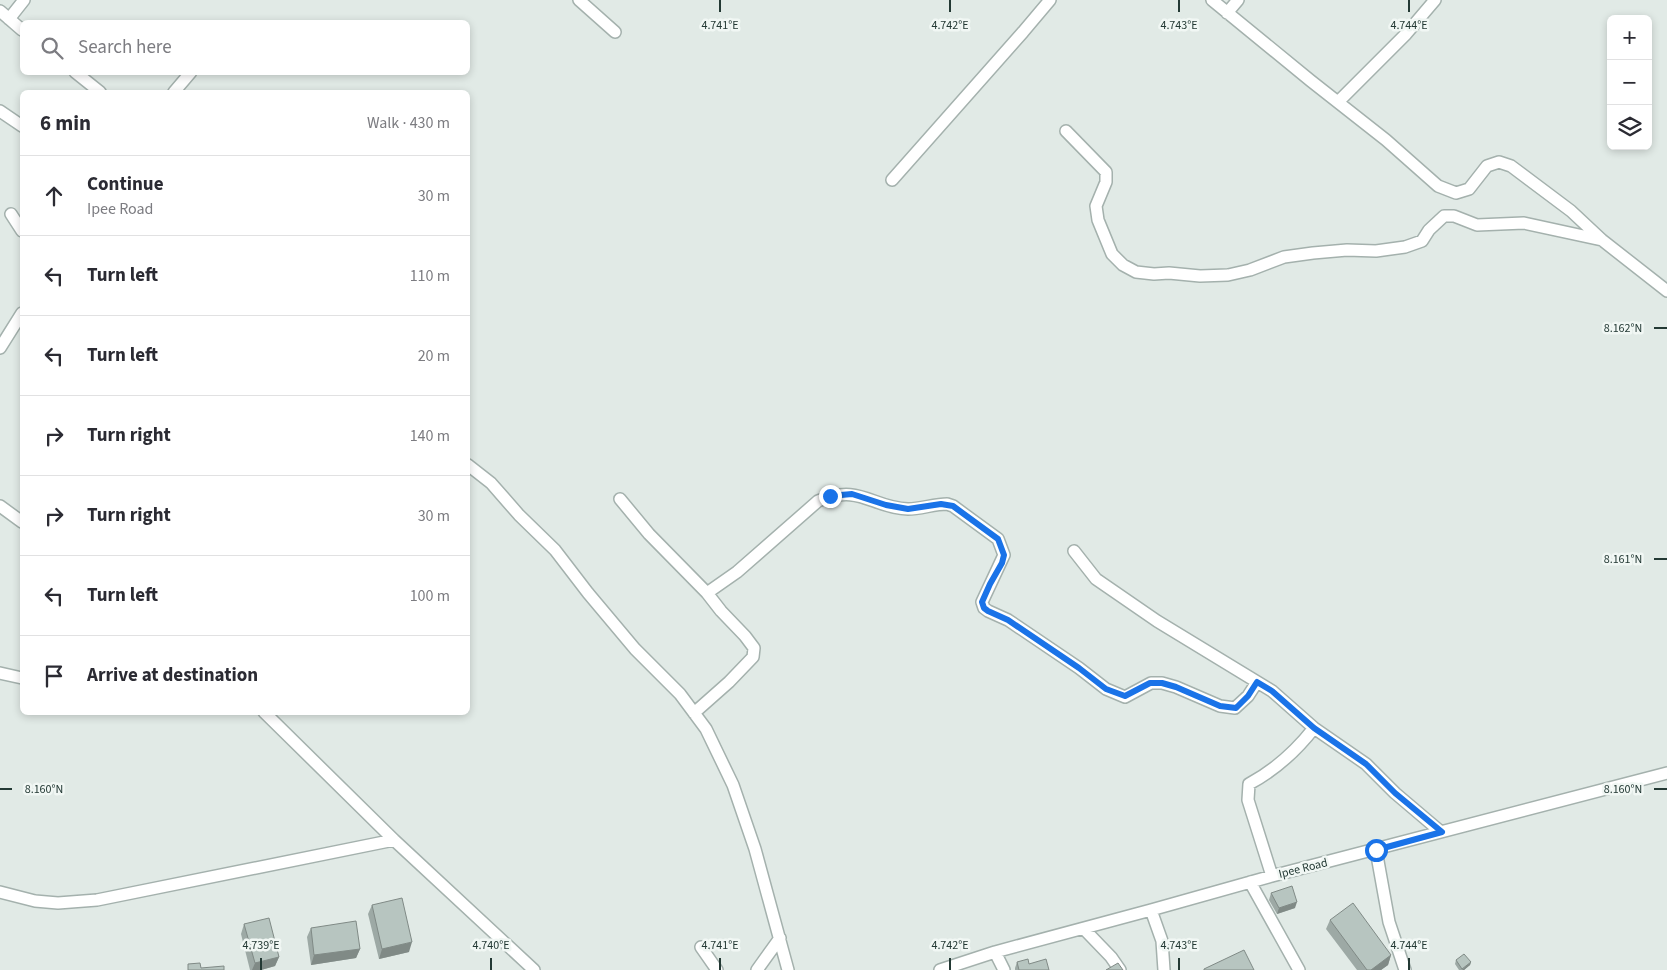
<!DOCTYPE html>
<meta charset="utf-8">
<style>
body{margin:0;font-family:"Source Sans 3",sans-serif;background:#f7f7f7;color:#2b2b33}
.controls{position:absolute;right:15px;top:15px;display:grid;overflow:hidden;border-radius:8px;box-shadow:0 2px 8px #0003}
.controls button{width:45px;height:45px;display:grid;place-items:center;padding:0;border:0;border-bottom:1px solid #e1e1e2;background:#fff;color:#2b2b33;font:25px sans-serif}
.stop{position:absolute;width:15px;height:15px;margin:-11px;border:4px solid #1a73e8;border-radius:50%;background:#fff}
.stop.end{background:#1a73e8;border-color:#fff;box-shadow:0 1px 5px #0008}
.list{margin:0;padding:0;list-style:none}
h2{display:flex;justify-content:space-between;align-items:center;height:65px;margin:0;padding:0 20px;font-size:21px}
h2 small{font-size:16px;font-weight:400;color:#7c7c81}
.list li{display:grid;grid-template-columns:32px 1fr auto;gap:15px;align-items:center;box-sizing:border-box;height:80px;padding:0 20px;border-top:1px solid #e1e1e2}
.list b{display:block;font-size:19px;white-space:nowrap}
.list p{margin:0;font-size:16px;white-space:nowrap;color:#7c7c81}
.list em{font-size:16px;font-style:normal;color:#7c7c81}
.icon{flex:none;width:28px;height:28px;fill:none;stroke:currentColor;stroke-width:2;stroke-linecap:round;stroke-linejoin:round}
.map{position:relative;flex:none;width:1667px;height:970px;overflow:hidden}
.search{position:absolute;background:#fff;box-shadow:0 2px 8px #0003;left:20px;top:20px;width:450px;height:55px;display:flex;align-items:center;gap:12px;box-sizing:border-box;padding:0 18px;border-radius:8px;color:#7c7c81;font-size:19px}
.panel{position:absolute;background:#fff;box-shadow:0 2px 8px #0003;left:20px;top:90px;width:450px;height:625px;border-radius:8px}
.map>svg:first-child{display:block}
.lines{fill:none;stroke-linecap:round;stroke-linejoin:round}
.minor-casing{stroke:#a4b1ad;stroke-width:14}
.minor{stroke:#fff;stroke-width:11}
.wall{fill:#9da9a5}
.shaded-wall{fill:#808a86}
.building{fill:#b7c5c0;stroke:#808a86}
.route{stroke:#1a73e8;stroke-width:6}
.ticks{fill:none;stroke:#233934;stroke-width:2}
.labels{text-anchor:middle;stroke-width:5;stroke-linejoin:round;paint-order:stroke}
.street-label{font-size:12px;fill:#233934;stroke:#f1f7f4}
.ticks-label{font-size:12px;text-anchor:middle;fill:#233934;stroke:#f1f7f4;stroke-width:5;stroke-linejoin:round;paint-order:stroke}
</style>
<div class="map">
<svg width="1667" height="970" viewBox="0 0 1667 970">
<rect width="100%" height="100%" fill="#e1eae6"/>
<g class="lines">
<defs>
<path id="minor" d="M579 0 615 32
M1212 0 1311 81 1386 140 1438 186 1456 193 1469 189 1487 166 1499 162 1511 166 1571 211 1602 240 1667 291
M0 11 22 30
M1227 13 1238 0
M9 19 24 0
M75 72 100 92
M174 92 191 72
M1338 102 1406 34 1435 0
M0 111 22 126
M1066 131 1106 172V182L1096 206 1098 220 1112 254 1123 265 1136 272 1154 274 1169 273 1200 276 1228 275 1250 270 1284 257 1313 253 1347 250 1376 251 1405 247 1422 241 1429 230 1444 216H1454L1477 225 1524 223 1602 240
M892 180 1023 32 1050 0
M11 214 22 231
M0 348 22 313
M468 465 491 483 519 515 555 550 588 593 635 649 680 694 706 729 733 785 755 849 788 970
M620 499 649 534 707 593 721 611 745 636 754 648 753 657 729 682 694 713
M0 506 22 522
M1074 551 1096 579 1157 621 1272 691 1314 728 1366 764 1395 793 1441 832
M707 593 737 572 818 501C860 483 872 508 908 509 921 509 934 504 947 504L953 506 998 539 1004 555 982 602 984 608 988 611 1008 620 1079 668 1106 689 1125 697 1151 683H1162L1176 687 1220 706 1235 708 1248 696 1257 682
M0 673 22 678
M264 712 394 840 534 970
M1376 850 1389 922 1405 970
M1272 876 1248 800 1249 784C1275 770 1296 751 1314 728
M1250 882 1299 970
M0 892 35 901 58 903 97 900 394 840
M1151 910 1162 941 1164 970
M1084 929 1111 957 1120 970
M701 947 717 970
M995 952 1004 970
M757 970 780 938
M940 970 995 952 1151 910 1272 876 1667 773"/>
</defs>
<use href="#minor" class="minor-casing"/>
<use href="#minor" class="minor"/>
</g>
<path class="wall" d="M1271 893 1295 908 1277 914 1269 900Z
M372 905 409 952 379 959 368 914Z
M1330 920 1391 955 1388 965 1381 970H1357L1326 929Z
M244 924 279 957 275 966 261 970H250L241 934Z
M311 928 360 949 356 958 311 965 307 937Z
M1456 960 1471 962 1470 965 1464 970H1459L1455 964Z
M1017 962 1029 964 1049 970H1015V968Z"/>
<path class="shaded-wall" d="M1297 902 1295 908 1277 914 1279 908Z
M412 942 409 952 379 959 382 949Z
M360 949 356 958 311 965 314 955Z
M1391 955 1388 965 1381 970H1371Z
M279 957 275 966 261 970H252L255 963Z
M1471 962 1470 965 1464 970H1462Z"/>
<path class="building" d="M1292 886 1297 902 1279 908 1271 893Z
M402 898 412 942 382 949 372 905Z
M1353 903 1391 955 1371 970H1367L1330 920Z
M269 918 279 957 255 963 244 924Z
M356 921 360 949 314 955 311 928Z
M1244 950 1254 970H1204V969Z
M1464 954 1471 962 1462 969 1456 960Z
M1028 959 1029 964 1046 959 1049 970H1019L1017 962Z
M200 963 201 968 224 966V970H188V964Z
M1118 963 1123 970H1106Z"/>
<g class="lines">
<path class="route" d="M830 496 852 494 886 505 908 509 941 504 953 506 998 539 1004 555 1002 563 990 584 982 602 984 608 988 611 1008 620 1079 668 1106 689 1125 696 1150 683H1162L1176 687 1220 706 1236 708 1248 696 1257 682 1272 691 1314 728 1366 764 1395 793 1442 832 1376 850"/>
</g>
<path class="ticks" d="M720 0V12M950 0V12M1179 0V12M1409 0V12M1654 328H1667M1654 559H1667M0 789H12M1654 789H1667M261 958V970M491 958V970M720 958V970M950 958V970M1179 958V970M1409 958V970"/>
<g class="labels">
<g class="street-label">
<text transform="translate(1303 868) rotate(-14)" y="4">Ipee Road</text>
</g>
</g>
<g class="ticks-label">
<text x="720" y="29">4.741°E</text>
<text x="950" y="29">4.742°E</text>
<text x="1179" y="29">4.743°E</text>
<text x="1409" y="29">4.744°E</text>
<text x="1623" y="332">8.162°N</text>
<text x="1623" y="563">8.161°N</text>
<text x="44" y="793">8.160°N</text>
<text x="1623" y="793">8.160°N</text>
<text x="261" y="949">4.739°E</text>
<text x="491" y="949">4.740°E</text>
<text x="720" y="949">4.741°E</text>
<text x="950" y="949">4.742°E</text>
<text x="1179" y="949">4.743°E</text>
<text x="1409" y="949">4.744°E</text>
</g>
</svg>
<div class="controls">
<button>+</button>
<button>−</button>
<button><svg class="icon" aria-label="layers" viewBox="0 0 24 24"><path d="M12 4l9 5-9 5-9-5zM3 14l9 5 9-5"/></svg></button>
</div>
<div class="stop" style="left:1376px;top:850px"></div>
<div class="stop end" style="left:830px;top:496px"></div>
<div class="search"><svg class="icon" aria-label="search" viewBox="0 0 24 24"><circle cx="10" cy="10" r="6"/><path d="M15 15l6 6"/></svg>Search here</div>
<section class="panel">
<h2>6 min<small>Walk · 430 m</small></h2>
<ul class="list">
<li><svg class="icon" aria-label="ahead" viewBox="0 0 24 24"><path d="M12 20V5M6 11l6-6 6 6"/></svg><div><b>Continue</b><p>Ipee Road</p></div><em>30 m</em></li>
<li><svg class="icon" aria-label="left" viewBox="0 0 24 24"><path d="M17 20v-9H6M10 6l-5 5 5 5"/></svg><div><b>Turn left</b></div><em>110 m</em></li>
<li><svg class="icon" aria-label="left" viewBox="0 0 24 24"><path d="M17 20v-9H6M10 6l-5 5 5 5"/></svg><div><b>Turn left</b></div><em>20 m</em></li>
<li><svg class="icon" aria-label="right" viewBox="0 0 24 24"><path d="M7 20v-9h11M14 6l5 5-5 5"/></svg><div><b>Turn right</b></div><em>140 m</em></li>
<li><svg class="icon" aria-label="right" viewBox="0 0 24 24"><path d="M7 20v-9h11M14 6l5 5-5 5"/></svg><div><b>Turn right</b></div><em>30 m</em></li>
<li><svg class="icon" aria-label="left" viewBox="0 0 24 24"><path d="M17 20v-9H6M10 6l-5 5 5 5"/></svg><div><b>Turn left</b></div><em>100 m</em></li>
<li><svg class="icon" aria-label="arrive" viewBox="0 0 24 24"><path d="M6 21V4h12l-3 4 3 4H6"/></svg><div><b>Arrive at destination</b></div></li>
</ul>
</section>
</div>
